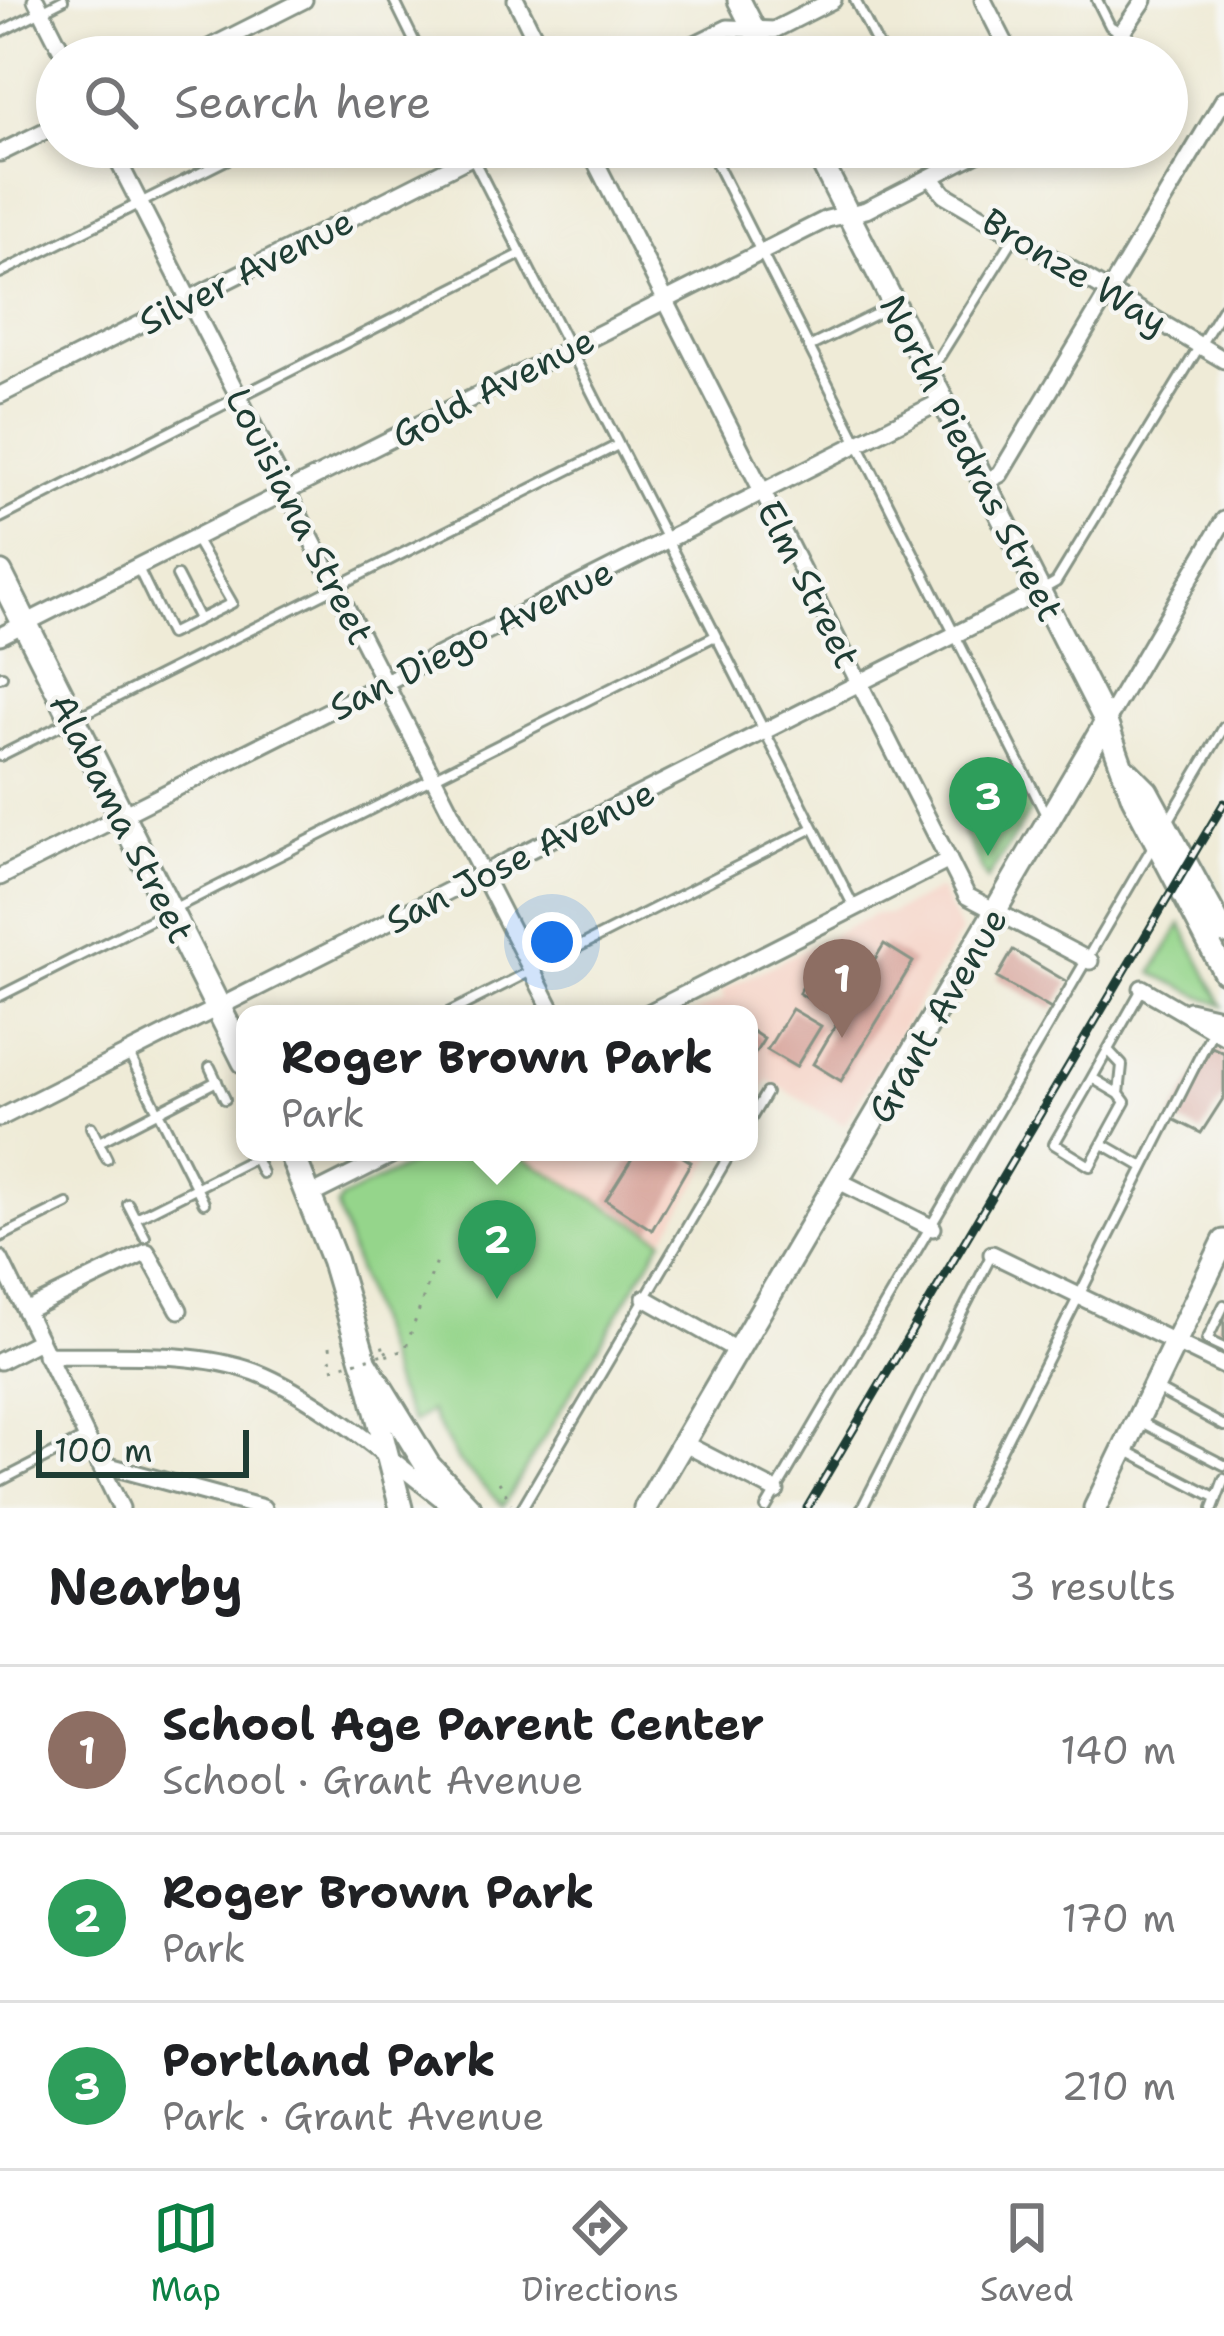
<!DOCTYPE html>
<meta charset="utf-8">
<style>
body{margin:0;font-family:"Shantell Sans",sans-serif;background:#f6f6f6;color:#202124}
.scale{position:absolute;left:36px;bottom:30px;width:213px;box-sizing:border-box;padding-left:12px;border:6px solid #1f3d34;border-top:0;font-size:33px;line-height:42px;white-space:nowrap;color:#1f3d34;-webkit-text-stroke:9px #f6f6f2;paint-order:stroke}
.you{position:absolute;left:552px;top:942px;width:42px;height:42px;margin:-30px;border:9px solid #fff;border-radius:50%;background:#1a73e8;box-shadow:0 0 0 18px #1a73e833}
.badge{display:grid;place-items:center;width:78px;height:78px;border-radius:50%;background:#0b8043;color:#fff;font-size:39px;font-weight:700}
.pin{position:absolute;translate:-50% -99px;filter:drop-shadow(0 3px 6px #0008)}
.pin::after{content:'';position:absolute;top:63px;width:42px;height:36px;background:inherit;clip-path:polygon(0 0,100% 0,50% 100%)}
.popup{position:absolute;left:236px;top:1005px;width:522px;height:156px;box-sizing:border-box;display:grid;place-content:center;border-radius:24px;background:#fff;filter:drop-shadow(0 3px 9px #0005);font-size:39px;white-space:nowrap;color:#757577}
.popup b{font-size:45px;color:#202124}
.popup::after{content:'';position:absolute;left:50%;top:100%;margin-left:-24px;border:24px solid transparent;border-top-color:#fff}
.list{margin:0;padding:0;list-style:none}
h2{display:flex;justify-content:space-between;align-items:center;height:156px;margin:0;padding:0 48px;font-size:51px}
h2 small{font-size:39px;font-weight:400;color:#757577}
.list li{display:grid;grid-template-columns:78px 1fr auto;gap:36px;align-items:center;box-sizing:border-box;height:168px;padding:0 48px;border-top:3px solid #e0e0e0}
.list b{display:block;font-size:45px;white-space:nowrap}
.list p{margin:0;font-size:39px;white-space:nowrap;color:#757577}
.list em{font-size:39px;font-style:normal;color:#757577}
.icon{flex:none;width:66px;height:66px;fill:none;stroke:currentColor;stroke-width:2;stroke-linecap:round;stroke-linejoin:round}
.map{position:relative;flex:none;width:1224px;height:1508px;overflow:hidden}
.search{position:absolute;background:#fff;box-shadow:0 6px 18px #0003;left:36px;right:36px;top:36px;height:132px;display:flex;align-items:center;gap:30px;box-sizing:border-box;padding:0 42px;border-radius:66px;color:#757577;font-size:45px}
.sheet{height:660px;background:#fff}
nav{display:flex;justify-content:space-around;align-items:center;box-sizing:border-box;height:168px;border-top:3px solid #e0e0e0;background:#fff;font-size:33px;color:#757577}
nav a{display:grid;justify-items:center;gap:6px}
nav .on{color:#0b8043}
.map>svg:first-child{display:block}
.built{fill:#f6d2c5}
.green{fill:#95d58b;stroke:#5a8960;stroke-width:3}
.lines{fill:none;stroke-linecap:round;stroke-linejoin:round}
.stream{stroke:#6fc3eb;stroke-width:4.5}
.building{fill:#d59e94}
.lane-casing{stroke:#879486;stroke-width:14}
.street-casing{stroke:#879486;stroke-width:21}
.secondary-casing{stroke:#879486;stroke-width:27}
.primary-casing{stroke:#879486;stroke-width:30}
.path{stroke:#879486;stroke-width:3;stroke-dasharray:3 9;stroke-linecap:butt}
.lane{stroke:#fff;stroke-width:8}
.street{stroke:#fff;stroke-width:15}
.secondary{stroke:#fff;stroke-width:21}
.primary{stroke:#fff;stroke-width:24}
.rail-casing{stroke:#1f3d34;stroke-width:9}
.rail{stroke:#f6f6f2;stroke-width:4.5;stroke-dasharray:14;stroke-linecap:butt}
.path-bridge{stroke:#879486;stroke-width:3;stroke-dasharray:3 9;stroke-linecap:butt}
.labels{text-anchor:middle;stroke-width:9;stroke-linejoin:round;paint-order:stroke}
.street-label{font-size:36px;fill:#1f3d34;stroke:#f6f6f2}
</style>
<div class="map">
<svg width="1224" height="1508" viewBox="0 0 1224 1508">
<rect width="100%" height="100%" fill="#f6f6f2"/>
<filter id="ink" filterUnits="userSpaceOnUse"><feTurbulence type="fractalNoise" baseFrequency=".00833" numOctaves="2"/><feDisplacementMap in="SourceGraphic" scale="24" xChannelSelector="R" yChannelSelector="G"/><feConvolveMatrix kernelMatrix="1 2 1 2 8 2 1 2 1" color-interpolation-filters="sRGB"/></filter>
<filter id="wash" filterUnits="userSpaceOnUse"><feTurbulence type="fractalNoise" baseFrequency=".004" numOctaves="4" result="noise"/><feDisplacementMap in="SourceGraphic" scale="48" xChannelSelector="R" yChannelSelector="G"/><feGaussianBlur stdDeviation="2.7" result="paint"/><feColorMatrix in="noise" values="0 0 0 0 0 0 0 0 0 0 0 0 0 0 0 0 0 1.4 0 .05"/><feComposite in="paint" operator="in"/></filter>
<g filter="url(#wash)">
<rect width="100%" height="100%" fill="#efebd7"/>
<path class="built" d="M939 889 961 932 844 1125 768 1080 749 1111V1014H692L724 999 721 991 875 914H889Z
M513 1152H716L663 1239Z"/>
<path class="green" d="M1031 795 1035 803 987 880 963 831Z
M1181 924 1223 1006 1152 973Z
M434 1152H513L663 1239 503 1506 456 1459 430 1411 413 1423 396 1391 337 1207 341 1199Z"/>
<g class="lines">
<path class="stream" d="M1199 863 1213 887"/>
</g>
<g id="blocks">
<path class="building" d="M988 784 1004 808 978 819 971 816 966 797Z
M884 944 913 962 841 1081 813 1064 840 1018 799 993 816 966 856 990Z
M1013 950 1069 983 1053 1010 997 978Z
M792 1009 821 1026 796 1067 767 1050Z
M749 1029 764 1039 749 1063Z
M1212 1047 1224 1053V1097L1201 1133 1171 1118Z
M636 1152H675L691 1162 652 1230 606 1200Z
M1224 1313V1345L1211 1339Z"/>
</g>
</g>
<g filter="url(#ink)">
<use href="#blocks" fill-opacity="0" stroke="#879486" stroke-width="3"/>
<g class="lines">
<defs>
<path id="lane" d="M394 0 422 57
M855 0 884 57
M1097 0 1110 26 1122 33
M0 32 63 0
M467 147 854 907
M708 147 1046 815
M930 147 942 171
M0 273 252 147
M809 347 894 305
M928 367 940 356 1015 236
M0 518 521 254
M138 568 170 634 232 603 194 537
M177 576 199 619
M1040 591 1056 582 1224 306
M0 677 2 676
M0 756 618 445
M1169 820 1224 727
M0 996 715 636
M446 1014 813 828
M1108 1050 1122 1065 1119 1094 1092 1078 1142 989
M129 1054 204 1203
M210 1067 225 1099
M1092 1078 1054 1144 1090 1166 1125 1102 1119 1094
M749 1122 766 1093
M91 1127 107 1159
M99 1142 217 1081
M1103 1144 1143 1167
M252 1152 262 1173
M128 1204 145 1237
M136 1218 255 1158
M0 1237 67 1204
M1224 1305 1207 1340 1224 1348
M1156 1389 1224 1426
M1139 1421 1224 1465
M1125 1450 1215 1497
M0 1481 84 1438
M522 1508 731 1152
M766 1508 1153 846
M862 1508 992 1254
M972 1508 1213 1030
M1213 1508 1224 1479"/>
<path id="street" d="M36 0 65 57
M516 0 544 57
M983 0 1012 57
M191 57 304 0
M669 57 728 28 774 30 833 0
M1105 57 1144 0
M111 147 554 1014
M588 147 967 896 1090 961
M1108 147 1123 152 1135 147
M0 153 57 125
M931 177 944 194 1224 360
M0 395 491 147
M983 483 1000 474 1224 99
M0 636 827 219 866 210 989 147
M1106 722 1224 520
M0 877 942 401
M1142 988 1224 1036
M1189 1010 1224 1018
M646 1014 949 860
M0 1118 1039 592
M839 1181 933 1228
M311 1195 397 1152
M992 1254 1224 1366
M0 1259 121 1508
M645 1298 738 1351
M25 1311 147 1252 179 1310
M45 1355C112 1357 191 1349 255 1372 318 1396 399 1466 453 1508
M0 1361 39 1341
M683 1443 776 1491
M98 1463 263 1508"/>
<path id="secondary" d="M739 0 768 57
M814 147 1106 722 1133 798 1224 972
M1127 771 1147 791 1224 933
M365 1369 401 1508
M645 1508 1106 722
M1095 1508 1224 1241"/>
<path id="primary" d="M0 574 245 1061
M291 1152 334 1260 364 1362 428 1466 468 1508"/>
</defs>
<use href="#lane" class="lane-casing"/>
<use href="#street" class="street-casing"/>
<use href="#secondary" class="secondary-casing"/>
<use href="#primary" class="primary-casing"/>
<path class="path" d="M330 1346 332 1368
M387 1353 382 1344 385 1356 405 1350 438 1256
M499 1482 511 1503"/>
<use href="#lane" class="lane"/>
<use href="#street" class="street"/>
<use href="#secondary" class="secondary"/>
<use href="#primary" class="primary"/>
<defs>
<path id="rail" d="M807 1508 1224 803"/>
</defs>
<use href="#rail" class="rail-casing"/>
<use href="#rail" class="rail"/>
<path class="path-bridge" d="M332 1368 387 1353"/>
</g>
</g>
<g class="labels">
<g class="street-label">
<text transform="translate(246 271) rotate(-27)" y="13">Silver Avenue</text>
<text transform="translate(1075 271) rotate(31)" y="13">Bronze Way</text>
<text transform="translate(493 387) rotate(-27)" y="13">Gold Avenue</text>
<text transform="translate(972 458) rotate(63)" y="13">North Piedras Street</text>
<text transform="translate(300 516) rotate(63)" y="13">Louisiana Street</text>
<text transform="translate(809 584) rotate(63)" y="13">Elm Street</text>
<text transform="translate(471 639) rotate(-27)" y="13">San Diego Avenue</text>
<text transform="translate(122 818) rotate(63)" y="13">Alabama Street</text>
<text transform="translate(520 856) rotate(-27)" y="13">San Jose Avenue</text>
<text transform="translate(937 1015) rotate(-60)" y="13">Grant Avenue</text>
</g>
</g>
</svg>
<div class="scale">100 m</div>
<div class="you"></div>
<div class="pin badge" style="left:842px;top:1038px;background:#8d6e63">1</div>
<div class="pin badge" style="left:497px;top:1299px;background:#2e9e5b">2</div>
<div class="popup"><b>Roger Brown Park</b>Park</div>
<div class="pin badge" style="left:988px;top:856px;background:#2e9e5b">3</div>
<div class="search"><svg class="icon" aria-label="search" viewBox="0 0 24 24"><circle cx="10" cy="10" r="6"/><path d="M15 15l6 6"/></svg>Search here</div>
</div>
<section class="sheet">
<h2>Nearby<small>3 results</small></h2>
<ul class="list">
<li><span class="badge" style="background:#8d6e63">1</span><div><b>School Age Parent Center</b><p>School · Grant Avenue</p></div><em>140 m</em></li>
<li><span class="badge" style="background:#2e9e5b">2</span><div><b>Roger Brown Park</b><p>Park</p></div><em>170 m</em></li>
<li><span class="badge" style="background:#2e9e5b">3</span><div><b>Portland Park</b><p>Park · Grant Avenue</p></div><em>210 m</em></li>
</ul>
</section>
<nav>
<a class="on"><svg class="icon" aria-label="map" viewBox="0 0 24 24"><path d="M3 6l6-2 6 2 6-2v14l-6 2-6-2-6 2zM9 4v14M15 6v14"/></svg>Map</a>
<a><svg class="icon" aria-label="directions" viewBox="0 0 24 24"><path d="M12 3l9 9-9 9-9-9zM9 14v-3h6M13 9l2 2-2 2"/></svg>Directions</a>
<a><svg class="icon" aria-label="saved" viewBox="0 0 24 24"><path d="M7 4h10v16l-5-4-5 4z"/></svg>Saved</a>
</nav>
